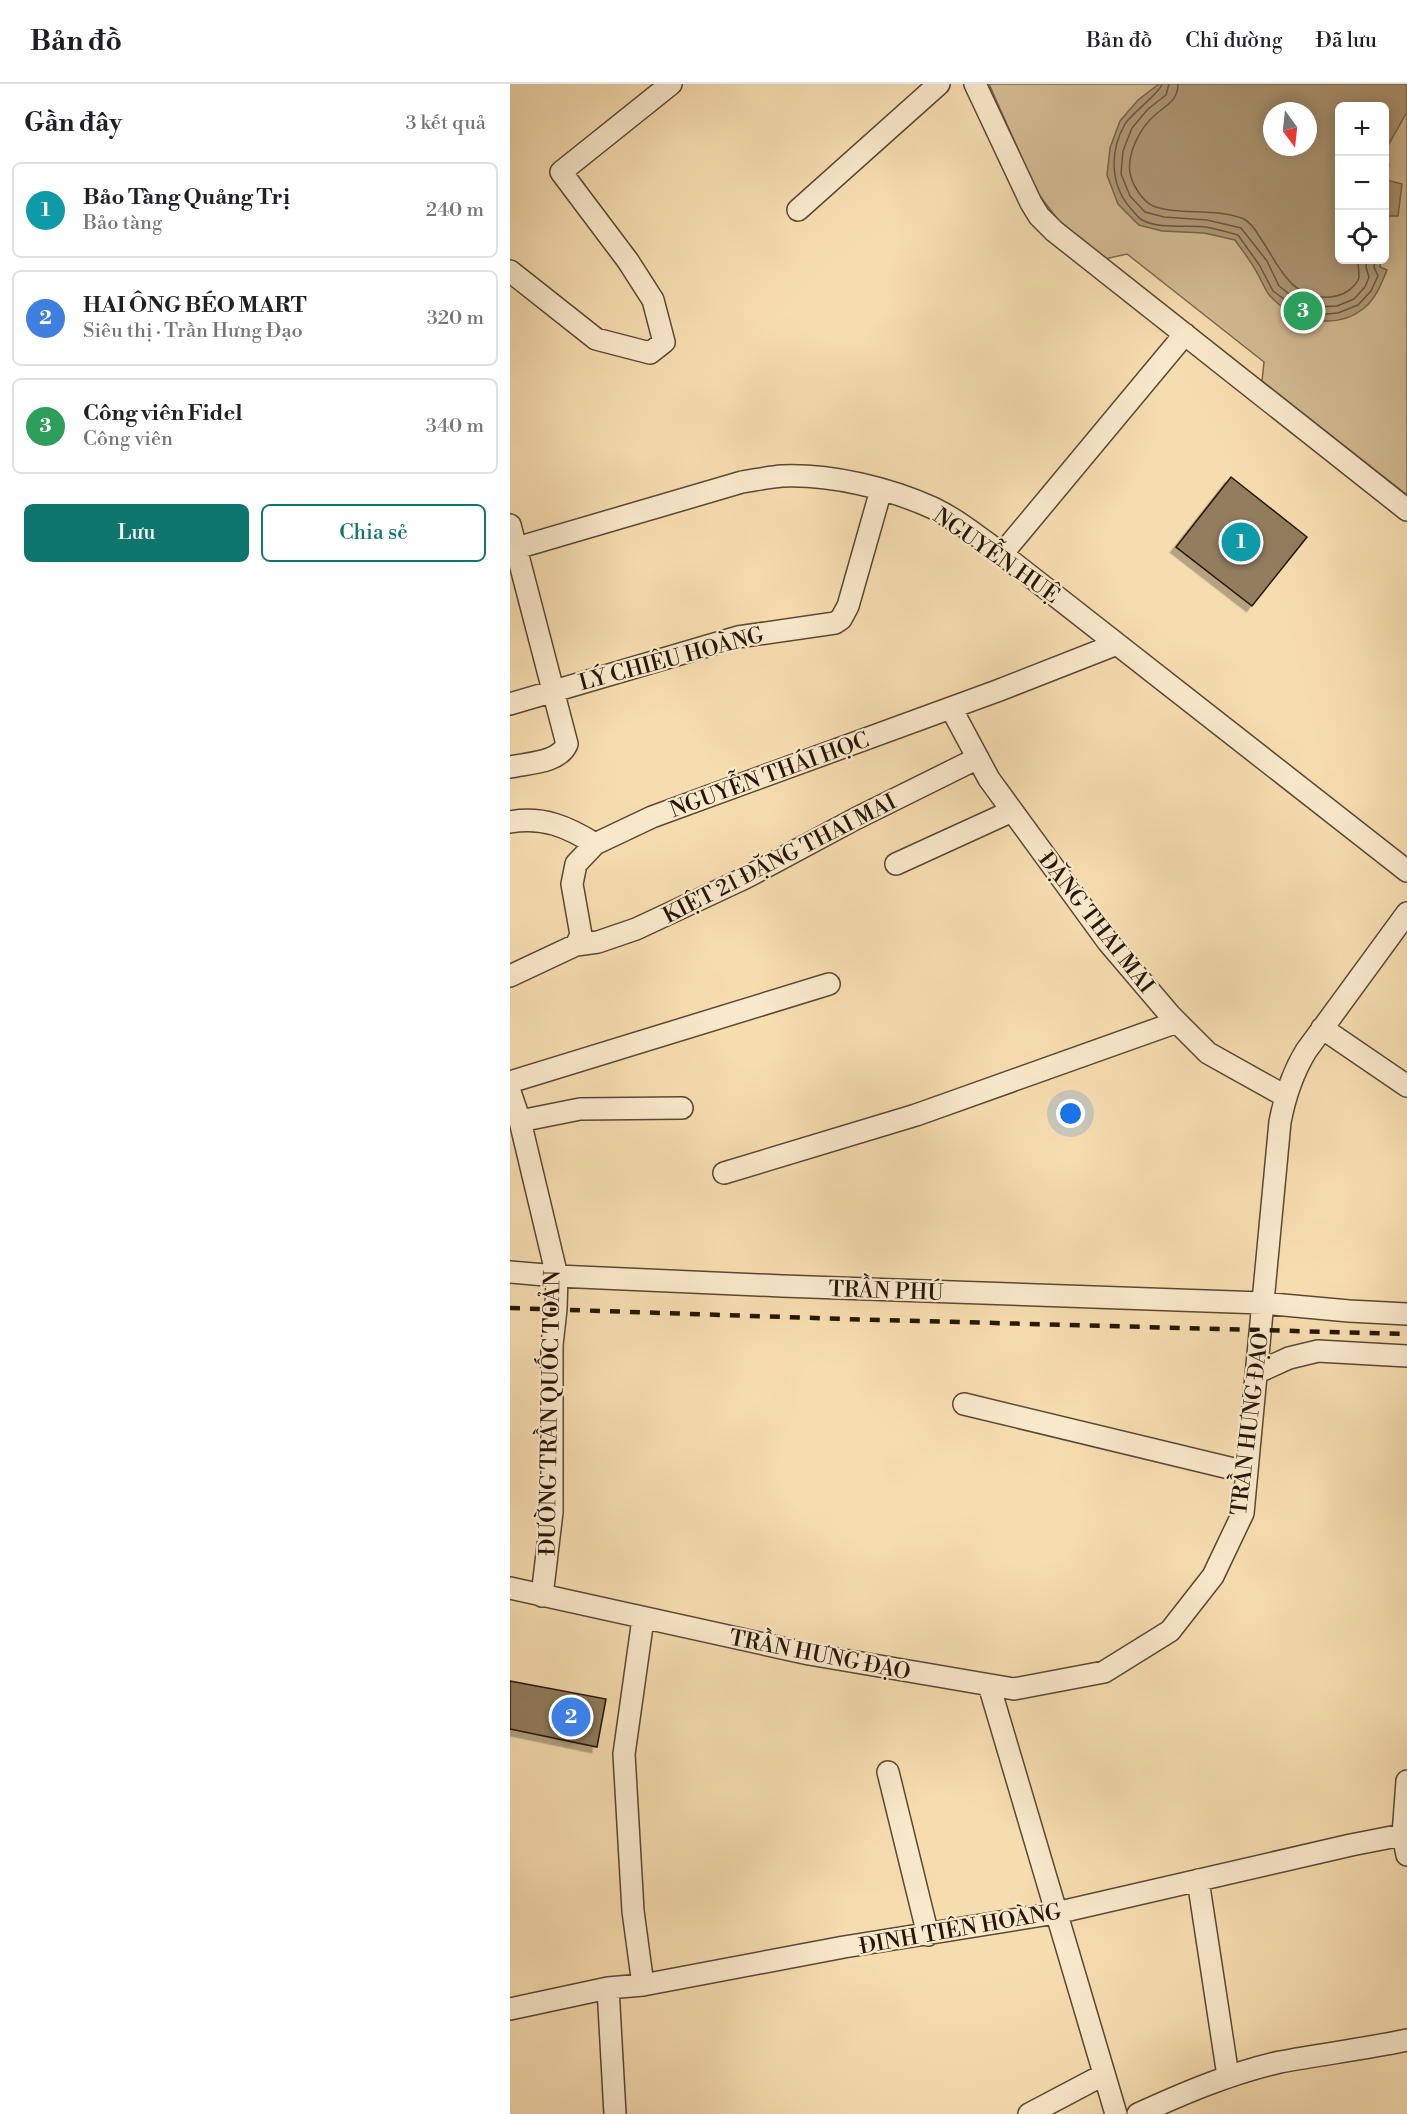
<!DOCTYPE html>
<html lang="vi">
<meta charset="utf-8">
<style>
body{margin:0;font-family:"Libre Bodoni",serif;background:#f6f6f6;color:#202124}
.controls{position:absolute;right:18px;top:18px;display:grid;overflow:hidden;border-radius:9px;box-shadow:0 3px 15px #0003}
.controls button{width:54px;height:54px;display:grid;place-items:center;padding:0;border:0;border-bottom:2px solid #e0e0e0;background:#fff;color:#202124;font:30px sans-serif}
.compass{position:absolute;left:753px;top:18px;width:54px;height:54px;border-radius:50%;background:#fff;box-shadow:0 3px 15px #0003;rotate:165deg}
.you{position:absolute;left:561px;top:1030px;width:21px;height:21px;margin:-15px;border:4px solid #fff;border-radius:50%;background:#1a73e8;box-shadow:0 0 0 9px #1a73e833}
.badge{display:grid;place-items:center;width:39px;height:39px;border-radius:50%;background:#0f766e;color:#fff;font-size:20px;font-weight:700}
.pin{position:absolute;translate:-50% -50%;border:3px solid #fff;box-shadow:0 2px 6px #0006}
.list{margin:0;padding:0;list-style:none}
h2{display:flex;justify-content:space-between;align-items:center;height:78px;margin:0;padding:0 24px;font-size:26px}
h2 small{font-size:20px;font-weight:400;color:#757577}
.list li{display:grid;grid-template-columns:39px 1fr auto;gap:18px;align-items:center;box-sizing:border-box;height:96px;margin:0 12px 12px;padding:0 12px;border:2px solid #e0e0e0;border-radius:9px}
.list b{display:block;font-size:22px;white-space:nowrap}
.list p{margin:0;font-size:20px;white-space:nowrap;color:#757577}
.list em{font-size:20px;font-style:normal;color:#757577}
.actions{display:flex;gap:12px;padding:18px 24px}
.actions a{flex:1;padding:14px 0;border:2px solid #0f766e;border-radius:9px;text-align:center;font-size:21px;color:#0f766e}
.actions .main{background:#0f766e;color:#fff}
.icon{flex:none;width:33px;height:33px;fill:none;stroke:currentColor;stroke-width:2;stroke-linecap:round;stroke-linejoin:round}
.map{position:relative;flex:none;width:897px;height:2030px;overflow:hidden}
header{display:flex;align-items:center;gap:36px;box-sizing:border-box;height:84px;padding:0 30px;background:#fff;border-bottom:2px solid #e0e0e0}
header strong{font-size:28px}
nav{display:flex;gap:33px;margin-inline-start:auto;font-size:21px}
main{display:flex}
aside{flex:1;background:#fff}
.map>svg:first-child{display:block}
.green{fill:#d3bb93;stroke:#7c684e;stroke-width:1.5;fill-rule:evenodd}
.water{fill:#af9977;stroke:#78654b;stroke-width:1.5;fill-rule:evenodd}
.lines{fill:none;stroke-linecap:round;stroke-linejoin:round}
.shore{stroke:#6a5840;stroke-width:1.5}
.building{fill:#927d5f;stroke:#261608;stroke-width:1.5;filter:url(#shadow)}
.minor-casing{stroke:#5a4832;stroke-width:24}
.minor{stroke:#f9e9cc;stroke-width:21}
.rail{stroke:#261608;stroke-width:4.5;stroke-dasharray:10 10;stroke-linecap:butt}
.labels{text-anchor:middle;stroke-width:4.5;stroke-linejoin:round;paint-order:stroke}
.street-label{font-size:22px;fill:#261608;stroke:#f9e9cc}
</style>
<header>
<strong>Bản đồ</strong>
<nav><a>Bản đồ</a><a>Chỉ đường</a><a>Đã lưu</a></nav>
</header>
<main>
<aside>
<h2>Gần đây<small>3 kết quả</small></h2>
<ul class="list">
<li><span class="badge" style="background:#0f9aa8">1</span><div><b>Bảo Tàng Quảng Trị</b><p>Bảo tàng</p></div><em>240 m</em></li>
<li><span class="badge" style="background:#3f7fe0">2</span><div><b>HAI ÔNG BÉO MART</b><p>Siêu thị · Trần Hưng Đạo</p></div><em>320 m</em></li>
<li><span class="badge" style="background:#2e9e5b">3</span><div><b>Công viên Fidel</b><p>Công viên</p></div><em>340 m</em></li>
</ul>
<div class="actions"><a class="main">Lưu</a><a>Chia sẻ</a></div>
</aside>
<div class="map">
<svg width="897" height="2030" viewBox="0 0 897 2030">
<defs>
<filter id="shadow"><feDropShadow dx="-5.5" dy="5.5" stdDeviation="0" flood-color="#0004"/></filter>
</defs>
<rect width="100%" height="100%" fill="#f6ddb0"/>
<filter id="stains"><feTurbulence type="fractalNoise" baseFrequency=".00333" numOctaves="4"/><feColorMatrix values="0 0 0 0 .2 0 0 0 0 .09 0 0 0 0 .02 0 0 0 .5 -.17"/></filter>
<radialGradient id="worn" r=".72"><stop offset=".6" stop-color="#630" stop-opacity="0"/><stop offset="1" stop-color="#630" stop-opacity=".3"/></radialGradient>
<path class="green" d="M479 0H897V411L752 297 754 278 617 170 595 175 549 137 527 108ZM830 22H874V176H830ZM762 27H798V63H762Z"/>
<path class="water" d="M649 0H897V28L875 67 874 22H830V176H871L870 183 877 186C871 200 866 215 853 225 825 247 782 236 760 212 754 205 751 194 746 187 740 176 732 166 725 156L694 149 652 147 629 141 608 120 597 91 600 64 610 37 628 16ZM762 27H798V63H762Z
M875 77 879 80 876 96 892 100 888 132H879L875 157Z"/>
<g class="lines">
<path class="shore" d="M652 0C651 8 622 29 615 40 599 68 600 102 622 126 625 129 628 134 632 136 648 145 677 141 696 143 707 145 717 148 728 151L750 182 763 207 785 223 804 231 828 229 848 221 861 207 868 192 864 183 865 176
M659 0 656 11 638 25 622 44 613 67 611 90 620 112 635 128 654 133 697 136 731 144 757 177 769 202 788 217 806 223 827 222 844 215 855 203 859 193 856 183 857 176
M668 0C668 17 656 21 645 31 630 44 617 69 620 89 622 100 632 117 643 122 670 132 705 123 734 135 741 139 745 145 749 152 769 180 779 216 820 213 833 212 844 205 849 194L848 176"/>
</g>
<path class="building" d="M721 393 797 453 742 522 666 463Z
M0 1597 96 1615 87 1663 0 1645Z"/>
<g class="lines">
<defs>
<path id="minor" d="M465 0 521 119 529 132 544 147 897 426
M288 126 429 0
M0 187 86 255 140 269 154 258 143 216 118 177 51 88 161 0
M0 441 57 660C49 679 18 679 0 683
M0 466 232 398C245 396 259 393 272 392 321 390 379 404 423 424 448 436 470 454 492 470L897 787
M492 470 675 250
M0 620 228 553 325 539 331 535 338 522 371 406
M441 624 479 695 598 858 661 932 698 969 775 1012
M0 738C33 732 58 743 85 760
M386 780 502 727
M66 861 88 858 126 845 235 794 345 735 468 674
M0 892 66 861 71 851 62 800 66 780 85 760 142 733 487 607 607 560
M812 944 897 1002
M0 998 319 900
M0 1008 10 1037 47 1192 46 1225 42 1261V1428L32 1512
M10 1037 70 1025 172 1024
M214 1089 406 1031 667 938
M0 1188 47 1192 272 1202 752 1219 839 1227 897 1230
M746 1289 779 1274 808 1267 897 1272
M454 1320 736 1388
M0 1504 299 1570 504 1605 594 1588 660 1547 703 1492 733 1429 770 1038C775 1012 782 990 796 967L897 829
M479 1601 606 2030
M378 1688 418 1851
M897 1697 893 1751 897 1771
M688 1796 718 1992
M133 1901 123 1827 114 1670 133 1535
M98 1904 105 2030
M0 1925 98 1904 133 1901 334 1863 546 1829 841 1761 897 1750
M519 2030 593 1991
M628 2030C674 2009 721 1989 770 1978 812 1970 855 1965 897 1956"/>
</defs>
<use href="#minor" class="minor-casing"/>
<use href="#minor" class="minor"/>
<path class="rail" d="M0 1224 335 1235 897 1250"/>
</g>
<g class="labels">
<g class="street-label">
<text transform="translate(487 471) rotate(35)" y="8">NGUYỄN HUỆ</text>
<text transform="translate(161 574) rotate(-15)" y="8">LÝ CHIÊU HOÀNG</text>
<text transform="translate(259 690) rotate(-20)" y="8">NGUYỄN THÁI HỌC</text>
<text transform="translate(269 774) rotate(-27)" y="8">KIỆT 21 ĐẶNG THAI MAI</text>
<text transform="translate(587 838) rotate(52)" y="8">ĐẶNG THAI MAI</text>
<text transform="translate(376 1206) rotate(2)" y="8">TRẦN PHÚ</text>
<text transform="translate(39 1329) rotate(-89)" y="8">ĐƯỜNG TRẦN QUỐC TOẢN</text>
<text transform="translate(739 1340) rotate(-83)" y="8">TRẦN HƯNG ĐẠO</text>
<text transform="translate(310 1570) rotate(11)" y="8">TRẦN HƯNG ĐẠO</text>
<text transform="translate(450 1844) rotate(-10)" y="8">ĐINH TIÊN HOÀNG</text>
</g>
</g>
<rect width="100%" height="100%" filter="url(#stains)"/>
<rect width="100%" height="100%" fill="url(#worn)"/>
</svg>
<div class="controls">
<button>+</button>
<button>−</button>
<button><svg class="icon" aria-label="locate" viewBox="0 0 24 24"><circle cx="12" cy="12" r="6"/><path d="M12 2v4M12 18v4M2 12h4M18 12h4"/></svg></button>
</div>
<svg class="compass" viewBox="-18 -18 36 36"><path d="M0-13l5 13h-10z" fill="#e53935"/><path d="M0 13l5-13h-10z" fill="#757577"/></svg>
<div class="you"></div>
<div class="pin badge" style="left:731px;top:458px;background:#0f9aa8">1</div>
<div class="pin badge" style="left:61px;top:1633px;background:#3f7fe0">2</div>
<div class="pin badge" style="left:793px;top:227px;background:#2e9e5b">3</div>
</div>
</main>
